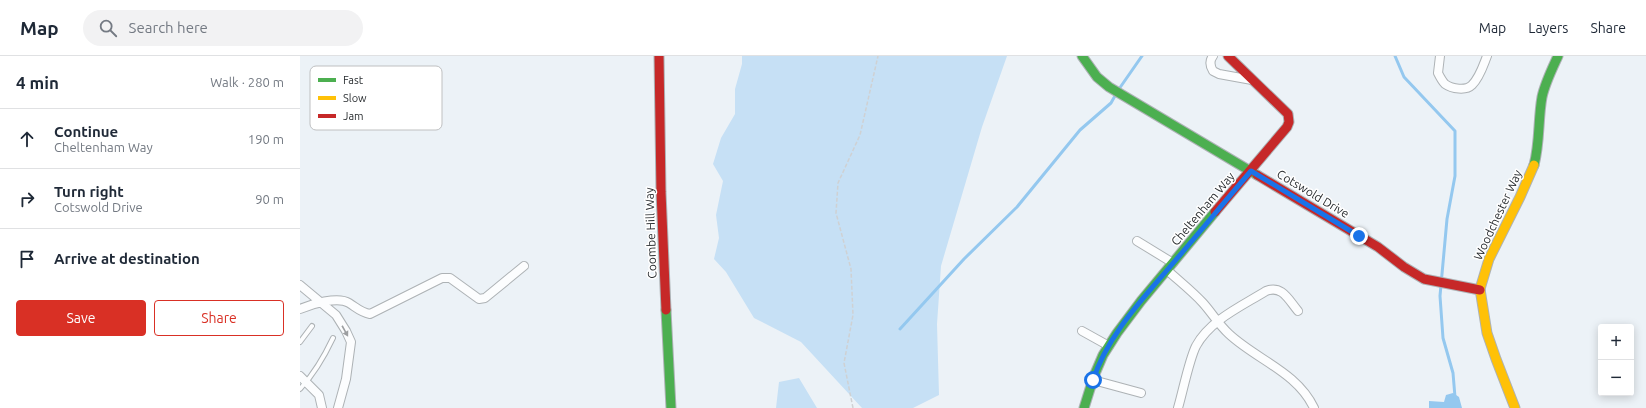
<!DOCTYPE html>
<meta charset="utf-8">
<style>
body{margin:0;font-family:Ubuntu,sans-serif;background:#f2f2f3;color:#1f2937}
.controls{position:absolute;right:12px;bottom:12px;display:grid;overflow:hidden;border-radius:4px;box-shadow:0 2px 10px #0003}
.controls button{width:36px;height:36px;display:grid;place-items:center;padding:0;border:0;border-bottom:1px solid #e0e1e3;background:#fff;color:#1f2937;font:20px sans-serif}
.stop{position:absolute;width:12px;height:12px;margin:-9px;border:3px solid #1a73e8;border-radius:50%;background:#fff}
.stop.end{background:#1a73e8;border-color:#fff;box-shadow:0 1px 4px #0008}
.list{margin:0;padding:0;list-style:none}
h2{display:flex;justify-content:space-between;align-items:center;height:52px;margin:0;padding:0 16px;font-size:17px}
h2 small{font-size:13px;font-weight:400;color:#747a83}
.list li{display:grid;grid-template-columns:26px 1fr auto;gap:12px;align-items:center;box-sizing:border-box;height:60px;padding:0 16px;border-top:1px solid #e0e1e3}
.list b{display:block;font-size:15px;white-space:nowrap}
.list p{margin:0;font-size:13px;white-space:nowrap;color:#747a83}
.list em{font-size:13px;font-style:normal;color:#747a83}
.actions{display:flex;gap:8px;padding:12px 16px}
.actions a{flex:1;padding:9px 0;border:1px solid #d93025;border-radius:4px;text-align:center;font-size:14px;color:#d93025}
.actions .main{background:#d93025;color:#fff}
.icon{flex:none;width:22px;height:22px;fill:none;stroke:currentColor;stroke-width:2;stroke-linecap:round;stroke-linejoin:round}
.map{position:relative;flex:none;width:1346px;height:352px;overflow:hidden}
header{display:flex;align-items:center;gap:24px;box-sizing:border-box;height:56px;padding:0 20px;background:#fff;border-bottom:1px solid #e0e1e3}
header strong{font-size:19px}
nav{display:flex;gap:22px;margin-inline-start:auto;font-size:14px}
.search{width:280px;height:36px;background:#f2f2f3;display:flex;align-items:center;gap:10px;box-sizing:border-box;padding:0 14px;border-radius:22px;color:#747a83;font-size:15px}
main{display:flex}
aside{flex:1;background:#fff}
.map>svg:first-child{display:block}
.green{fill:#c6e0f5}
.water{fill:#94c8ef}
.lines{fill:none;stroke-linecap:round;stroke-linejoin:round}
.stream{stroke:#94c8ef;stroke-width:3}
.lane-casing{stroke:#adb2b5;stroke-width:6}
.street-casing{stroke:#adb2b5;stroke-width:10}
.fast-casing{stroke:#adb2b5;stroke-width:11}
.slow-casing{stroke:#adb2b5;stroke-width:11}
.jam-casing{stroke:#adb2b5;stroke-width:11}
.path{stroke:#cfd1d3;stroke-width:1.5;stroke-dasharray:4 2;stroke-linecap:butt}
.lane{stroke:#fcfdfe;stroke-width:4}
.street{stroke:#fcfdfe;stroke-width:8}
.fast{stroke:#4caf50;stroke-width:9}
.slow{stroke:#ffc107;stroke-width:9}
.jam{stroke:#c62828;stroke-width:9}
.oneway{fill:#9d9fa1}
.route{stroke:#1a73e8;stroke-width:5}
.labels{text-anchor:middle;stroke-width:3;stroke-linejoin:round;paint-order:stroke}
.street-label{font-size:12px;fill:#292d30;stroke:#fff}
.key{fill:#fff;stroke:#bfc0c1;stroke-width:1}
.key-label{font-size:11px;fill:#292d30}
</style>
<header>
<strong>Map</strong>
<div class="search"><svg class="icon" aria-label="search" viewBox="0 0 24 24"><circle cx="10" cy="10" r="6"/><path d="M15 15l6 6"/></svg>Search here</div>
<nav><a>Map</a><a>Layers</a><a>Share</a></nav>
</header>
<main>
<aside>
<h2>4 min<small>Walk · 280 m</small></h2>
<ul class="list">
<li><svg class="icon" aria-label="ahead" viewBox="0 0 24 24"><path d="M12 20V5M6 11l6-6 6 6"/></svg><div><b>Continue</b><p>Cheltenham Way</p></div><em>190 m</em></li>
<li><svg class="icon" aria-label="right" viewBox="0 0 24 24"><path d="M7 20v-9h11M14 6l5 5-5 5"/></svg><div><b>Turn right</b><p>Cotswold Drive</p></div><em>90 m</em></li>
<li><svg class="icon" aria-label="arrive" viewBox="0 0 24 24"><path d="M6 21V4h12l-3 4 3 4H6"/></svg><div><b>Arrive at destination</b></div></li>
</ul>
<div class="actions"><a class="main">Save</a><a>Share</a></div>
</aside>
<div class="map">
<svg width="1346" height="352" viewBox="0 0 1346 352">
<rect width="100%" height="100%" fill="#ecf2f7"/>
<path class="green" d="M442 0H707L682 71 641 210 637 268 639 339 613 352H562L501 286 454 262 426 216 414 203 419 182 416 159 423 125 413 108 421 82 435 58V33L442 8Z
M499 322 517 352H476L479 326Z"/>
<path class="water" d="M1153 337 1159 341 1162 352H1129V345L1144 346 1146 339Z"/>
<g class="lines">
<path class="stream" d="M1095 0 1104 21 1155 75V120L1147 163 1140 240 1143 282 1153 317 1155 341
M819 33 842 0
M600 273 664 203 717 151 780 74 811 47 816 38"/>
<defs>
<path id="lane" d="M0 286 12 270
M0 333C14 318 24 301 33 282"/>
<path id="street" d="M913 0C909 5 910 10 913 15L919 18 952 24
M1140 0 1138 17C1140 21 1142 25 1145 28 1152 33 1166 35 1172 29 1180 21 1183 10 1187 0
M837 185 873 207
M867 214C879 225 892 235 903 247 912 257 919 269 929 278 957 304 997 316 1014 352
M0 229 36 259 46 275 51 286 46 323 38 352
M0 253C11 248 38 240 49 247 57 252 60 256 70 258L142 222H150L179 243 185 242 224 210
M782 275 809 290
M0 320 19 339 22 352
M793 324 841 337
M878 352C883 335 889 304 896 290 910 264 942 250 966 235 982 229 988 243 998 255"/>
<path id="fast" d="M782 0 797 21 809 31 957 119
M1234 109C1240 87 1238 63 1242 41 1245 27 1252 13 1258 0
M366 254 371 352
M784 352 794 320 803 299 817 277 841 245 915 156"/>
<path id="slow" d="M1215 352 1196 303 1187 277 1180 233 1189 203 1220 141 1234 109"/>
<path id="jam" d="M359 0 361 136 366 254
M957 119 1078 191 1104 211 1124 223 1180 234
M915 156 987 71 989 66 988 58 928 0"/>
</defs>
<use href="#lane" class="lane-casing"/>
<use href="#street" class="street-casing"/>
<use href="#fast" class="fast-casing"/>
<use href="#slow" class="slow-casing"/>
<use href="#jam" class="jam-casing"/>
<path class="path" d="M553 352 544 307 553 259 551 213 536 157 538 127 560 79 578 0"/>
<use href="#lane" class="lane"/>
<use href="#street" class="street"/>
<use href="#fast" class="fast"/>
<use href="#slow" class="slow"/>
<use href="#jam" class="jam"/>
</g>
<defs><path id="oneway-solid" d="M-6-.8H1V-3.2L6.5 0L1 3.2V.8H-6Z"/></defs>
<use class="oneway" href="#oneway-solid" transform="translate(45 275) rotate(61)"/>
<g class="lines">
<path class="route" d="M793 324C808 278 844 242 874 206 900 176 925 145 951 115L1059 180"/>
</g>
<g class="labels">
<g class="street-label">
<text transform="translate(1013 138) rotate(31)" y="4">Cotswold Drive</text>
<text transform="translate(903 153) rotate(-50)" y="4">Cheltenham Way</text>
<text transform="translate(1198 159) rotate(-65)" y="4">Woodchester Way</text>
<text transform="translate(351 177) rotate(-92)" y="4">Coombe Hill Way</text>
</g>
</g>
<rect x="10" y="10" width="132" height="64" rx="6" class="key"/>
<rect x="18" y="22" width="18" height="4" fill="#4caf50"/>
<rect x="18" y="40" width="18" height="4" fill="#ffc107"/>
<rect x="18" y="58" width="18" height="4" fill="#c62828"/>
<g class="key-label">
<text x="43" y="28">Fast</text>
<text x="43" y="46">Slow</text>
<text x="43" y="64">Jam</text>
</g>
</svg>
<div class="controls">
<button>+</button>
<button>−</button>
</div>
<div class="stop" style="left:793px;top:324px"></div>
<div class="stop end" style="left:1059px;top:180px"></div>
</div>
</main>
